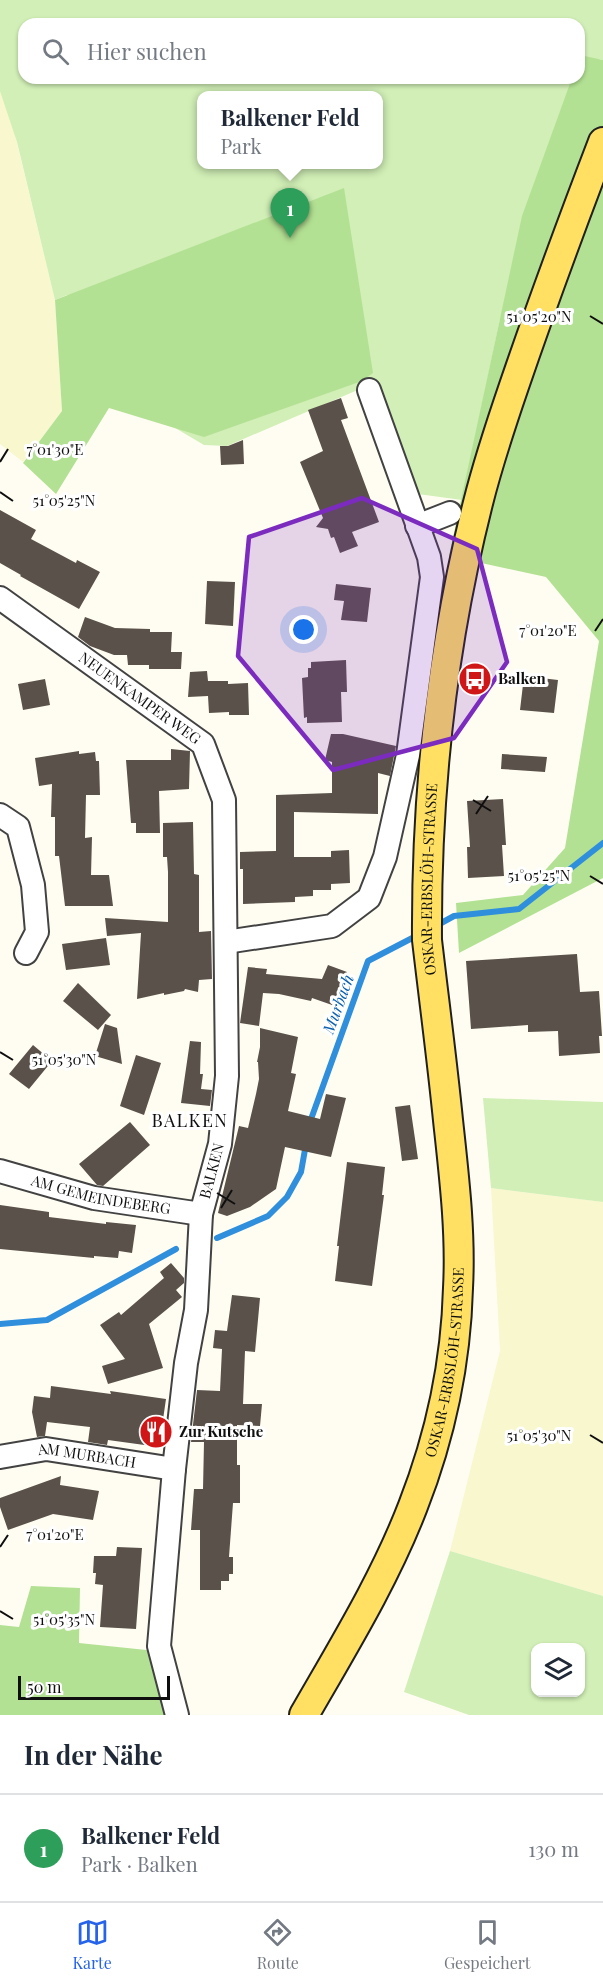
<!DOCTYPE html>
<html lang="de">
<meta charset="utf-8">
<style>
body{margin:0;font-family:"Playfair Display",serif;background:#f6f6f7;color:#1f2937}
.controls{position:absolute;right:18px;bottom:18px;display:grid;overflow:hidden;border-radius:12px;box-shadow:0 2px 4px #0004}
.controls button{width:54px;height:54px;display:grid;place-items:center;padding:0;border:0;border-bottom:2px solid #e0e1e3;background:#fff;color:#1f2937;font:30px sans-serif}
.scale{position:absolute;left:18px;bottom:15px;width:152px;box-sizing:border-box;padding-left:6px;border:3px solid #0f0f0f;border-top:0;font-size:16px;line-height:21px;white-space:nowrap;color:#0f0f0f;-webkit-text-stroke:4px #fff;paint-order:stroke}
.you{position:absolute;left:304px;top:630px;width:21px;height:21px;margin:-15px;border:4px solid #fff;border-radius:50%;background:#1a73e8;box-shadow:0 0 0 9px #1a73e833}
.badge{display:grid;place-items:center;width:39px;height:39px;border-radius:50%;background:#2563eb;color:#fff;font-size:20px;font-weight:700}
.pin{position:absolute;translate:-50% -50px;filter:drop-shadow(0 2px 3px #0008)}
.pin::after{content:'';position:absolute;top:32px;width:21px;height:18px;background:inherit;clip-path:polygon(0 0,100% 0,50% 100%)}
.popup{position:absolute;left:197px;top:91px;width:186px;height:78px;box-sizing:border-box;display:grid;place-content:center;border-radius:12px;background:#fff;filter:drop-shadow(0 2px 4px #0005);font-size:20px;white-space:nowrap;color:#747a83}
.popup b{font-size:22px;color:#1f2937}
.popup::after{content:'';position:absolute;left:50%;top:100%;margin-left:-12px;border:12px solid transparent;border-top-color:#fff}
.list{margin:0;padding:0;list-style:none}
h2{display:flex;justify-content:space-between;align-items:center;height:78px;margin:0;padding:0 24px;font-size:26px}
h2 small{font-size:20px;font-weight:400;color:#747a83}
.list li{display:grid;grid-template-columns:39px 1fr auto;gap:18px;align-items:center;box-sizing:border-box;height:108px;padding:0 24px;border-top:2px solid #e0e1e3}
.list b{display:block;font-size:22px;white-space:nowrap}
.list p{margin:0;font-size:20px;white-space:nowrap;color:#747a83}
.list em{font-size:20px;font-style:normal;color:#747a83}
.icon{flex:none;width:33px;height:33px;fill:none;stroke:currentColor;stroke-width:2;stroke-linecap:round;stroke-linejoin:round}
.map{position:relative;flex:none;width:603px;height:1715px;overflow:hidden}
.search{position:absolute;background:#fff;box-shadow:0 2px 4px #0004;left:18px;right:18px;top:18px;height:66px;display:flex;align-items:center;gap:15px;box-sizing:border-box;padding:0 21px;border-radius:18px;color:#747a83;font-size:22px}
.sheet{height:186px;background:#fff}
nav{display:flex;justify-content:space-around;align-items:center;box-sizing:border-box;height:84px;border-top:2px solid #e0e1e3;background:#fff;font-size:16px;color:#747a83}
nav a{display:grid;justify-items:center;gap:3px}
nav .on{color:#2563eb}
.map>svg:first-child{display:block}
.farmland{fill:#f9f7ce}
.green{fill:#d1efb6;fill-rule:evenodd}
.forest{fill:#b3e193}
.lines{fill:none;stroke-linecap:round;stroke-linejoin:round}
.stream{stroke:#2f8fdc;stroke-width:6}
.building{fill:#5a514a}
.minor-casing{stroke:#424242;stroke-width:26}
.major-casing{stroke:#202020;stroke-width:32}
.minor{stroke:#fff;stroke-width:22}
.major{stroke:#ffe062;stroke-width:28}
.marked{fill:#7b2cbf;fill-opacity:0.2;stroke:#7b2cbf;stroke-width:4.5;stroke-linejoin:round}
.ticks{fill:none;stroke:#0f0f0f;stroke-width:2}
.labels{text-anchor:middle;stroke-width:6;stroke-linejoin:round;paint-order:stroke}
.poi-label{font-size:15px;font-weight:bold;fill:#0f0f0f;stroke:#fff;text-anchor:start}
.street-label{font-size:15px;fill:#0f0f0f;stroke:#fff}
.water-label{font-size:16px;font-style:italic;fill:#0960b1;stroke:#fff}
.quarter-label{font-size:18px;letter-spacing:1.5px;fill:#0f0f0f;stroke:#fff}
.ticks-label{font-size:15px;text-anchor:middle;fill:#0f0f0f;stroke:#fff;stroke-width:6;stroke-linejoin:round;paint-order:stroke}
</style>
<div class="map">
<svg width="603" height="1715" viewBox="0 0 603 1715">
<rect width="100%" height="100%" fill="#fffdf2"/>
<path class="farmland" d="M0 73 55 300 62 411 23 462 0 444Z
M491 1188 603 1202V1596L450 1551 500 1351Z"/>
<path class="green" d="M0 0H603V60L599 59 500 319 462 500 418 494 360 389 227 446 204 445 143 409 67 295 55 300 17 142 0 91ZM24 24H579V78H24ZM202 95H378V164H202Z
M483 1098 603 1102V1202L491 1188Z
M450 1551 603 1596V1715H469L404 1692ZM536 1648H580V1692H536Z"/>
<path class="forest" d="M580 55 603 60V878L459 953 456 903 523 895 565 848 599 641 546 577 449 556 522 216 572 78H579Z
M344 188 373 373 362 381 204 437 109 408 56 494 23 463 62 411 55 300Z
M31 1586 80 1588 79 1643 156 1651 166 1715H0V1625L19 1627Z"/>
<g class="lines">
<path class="stream" d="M434 927 454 916 519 909 603 843
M310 1122 368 961 420 934
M217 1238 268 1216 287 1197 301 1172 306 1144
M0 1324 47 1320 176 1249"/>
</g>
<path class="building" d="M341 398 348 418 341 420 379 522 352 532 358 546 340 553 334 537 331 538 328 529 316 527 323 518 300 462 323 451 308 410Z
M243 440 244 464 221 465 220 446H228Z
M0 510 36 530 31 539 76 563 77 560 100 572 79 609 20 576 21 575 0 563Z
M207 581 235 582 233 626 205 624Z
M336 584 371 588 367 622 341 620 344 601 334 600Z
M85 617 115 628 150 629V632H172L171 652H182L181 669H149V665H128L127 655H114L90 646 78 637Z
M346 660 347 692H341L342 722 307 723V717L304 718 302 678 308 677V668H311V662Z
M207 671 208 681H228V684L248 683 249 715H229V712L209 713 208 696 188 697 190 672Z
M524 676 558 680 554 713 520 710Z
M45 679 50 705 23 710 18 684Z
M331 734H343L396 746 390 776 378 773V814L294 812V857H331V851L349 850 350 883 331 884V890H313V896L295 897V902L243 904V869H240V852L276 851V795L332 793V762L325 760Z
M171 749 190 751 189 789 159 791 160 833H136V823H131L126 760H171Z
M79 751V754L95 752 96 761H99L100 795H86L85 838 92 837 91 875H109L113 906H65L59 856H55V817H51L52 784 39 786 35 758Z
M502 754 547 757 545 772 501 769Z
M503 799 506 845H502L504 876 468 878 467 847H470L467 801Z
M193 822 194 874 199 875V932L211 931 212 979 199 980 198 992 185 989 184 991 164 995V993L137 999 141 933 107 936 105 918 168 922V872L167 857H163V823Z
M106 938 110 965 66 970 62 944Z
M577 954 580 992 599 991 602 1036H599L600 1053 559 1056 558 1031 528 1032V1025L471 1029 466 961Z
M328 965 347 972 335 1006 312 998 311 1001 279 994 263 993 259 1026 240 1023 248 967 267 969 266 974 322 979Z
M78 983 111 1015 98 1030 63 1001Z
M105 1024 117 1028 122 1064 95 1056Z
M260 1028 298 1037 291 1073 296 1074 288 1111 320 1119 326 1094 346 1098 331 1157 285 1147 276 1189 250 1207 227 1216 218 1213 239 1126 248 1128 256 1094 259 1079 258 1062H257L260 1047Z
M190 1041 201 1042 200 1074H203L201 1089 212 1090 210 1106 181 1103Z
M33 1045 52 1061 29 1089 9 1074Z
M136 1055 161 1063 144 1115 120 1106Z
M410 1105 418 1159 402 1161 395 1107Z
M130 1122 150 1145 103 1186 97 1185 79 1164Z
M347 1162 385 1167 382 1195H384L372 1286 335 1281 339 1246H337Z
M0 1205 49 1212V1217L106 1224V1222L136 1225 132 1253 119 1251 118 1258 94 1256V1258L0 1249Z
M171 1263 184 1278V1283L176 1290 182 1297 149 1324 163 1368 108 1384 102 1366 125 1359 100 1325 119 1312 121 1315 164 1278 160 1272Z
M232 1295 260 1298 255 1352 245 1351 243 1404H262L260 1426 237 1425V1465H240V1503H233L229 1557H233V1574H229V1581H221V1590H200V1530H191L194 1489H203L204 1442H191L197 1390 220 1391 222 1349 213 1348 215 1330 227 1331Z
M51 1386 111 1394 110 1391 166 1399 159 1447 108 1440 107 1445 88 1442 90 1427 47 1422 45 1436 37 1437 32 1412 34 1396 50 1398Z
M61 1476 60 1485 99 1491 93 1520 53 1514 8 1530 0 1507V1498Z
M117 1547 142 1548 136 1629 100 1627 103 1585 95 1584 96 1573H93L94 1556H116Z"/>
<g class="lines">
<defs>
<g id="minor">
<path d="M417 526 450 513"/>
<path id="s1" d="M0 598 203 744 224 800 227 1076 220 1144 201 1214 196 1310 186 1363 174 1469 159 1646 177 1715"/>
<path d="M0 815 18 827 33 885 37 932 26 953"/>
<path d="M226 942 332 926 369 898 385 857 408 755 432 577 429 557 369 390"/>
<path id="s2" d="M0 1171 94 1198 201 1214"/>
<path id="s3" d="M0 1457 46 1449 174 1469"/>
</g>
<g id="major">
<path id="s4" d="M304 1715C343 1647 385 1579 413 1506 440 1437 456 1362 458 1288 461 1232 454 1176 448 1120 442 1060 434 1000 427 940 426 793 442 645 478 503 488 463 501 424 514 386 542 304 572 223 603 142"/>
</g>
</defs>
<use href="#minor" class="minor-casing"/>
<use href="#major" class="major-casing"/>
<use href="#minor" class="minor"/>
<use href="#major" class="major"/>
</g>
<path class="marked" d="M362 498 477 549 507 662 454 738 333 770 238 656 249 537Z"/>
<path class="ticks" d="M590 316 603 324M0 462 8 449M0 492 13 501M595 631 603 619M473 800 491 811M476 814 488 796M590 876 603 884M0 1052 13 1060M217 1193 235 1204M221 1208 232 1190M590 1435 603 1443M0 1547 8 1535M0 1611 13 1619"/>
<defs>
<symbol id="bus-disc" viewBox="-11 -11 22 22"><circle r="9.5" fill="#d01717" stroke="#fff"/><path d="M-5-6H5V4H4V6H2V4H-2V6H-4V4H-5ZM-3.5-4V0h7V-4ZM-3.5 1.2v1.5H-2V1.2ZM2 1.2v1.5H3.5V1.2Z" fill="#fff"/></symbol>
<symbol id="restaurant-disc" viewBox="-11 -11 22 22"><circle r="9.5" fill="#d01717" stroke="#fff"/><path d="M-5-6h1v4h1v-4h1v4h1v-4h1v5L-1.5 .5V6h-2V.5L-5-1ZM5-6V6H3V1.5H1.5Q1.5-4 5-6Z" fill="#fff"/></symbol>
</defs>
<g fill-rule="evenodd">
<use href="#bus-disc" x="456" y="660" width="38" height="38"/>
<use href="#restaurant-disc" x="137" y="1413" width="38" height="38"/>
</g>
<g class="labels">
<g class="poi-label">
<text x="498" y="684">Balken</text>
<text x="179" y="1437">Zur Kutsche</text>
</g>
<g class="street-label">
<text dy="5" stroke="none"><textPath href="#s1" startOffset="172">NEUENKAMPER WEG</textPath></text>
<text dy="5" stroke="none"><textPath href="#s4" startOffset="870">OSKAR-ERBSLÖH-STRASSE</textPath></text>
<text transform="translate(212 1171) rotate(-75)" y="5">BALKEN</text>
<text dy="5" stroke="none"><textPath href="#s2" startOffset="104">AM GEMEINDEBERG</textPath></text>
<text dy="5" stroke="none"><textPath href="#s4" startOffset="384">OSKAR-ERBSLÖH-STRASSE</textPath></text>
<text dy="5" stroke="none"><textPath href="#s3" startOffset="88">AM MURBACH</textPath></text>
</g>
<g class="water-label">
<text transform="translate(338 1004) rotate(-70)" y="6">Murbach</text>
</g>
<g class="quarter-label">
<text x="190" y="1127">BALKEN</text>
</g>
</g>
<g class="ticks-label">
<text x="539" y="322">51°05'20"N</text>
<text x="55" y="455">7°01'30"E</text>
<text x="64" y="506">51°05'25"N</text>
<text x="548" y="636">7°01'20"E</text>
<text x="539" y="881">51°05'25"N</text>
<text x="64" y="1065">51°05'30"N</text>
<text x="539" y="1441">51°05'30"N</text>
<text x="55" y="1540">7°01'20"E</text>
<text x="64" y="1625">51°05'35"N</text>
</g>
</svg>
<div class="controls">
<button><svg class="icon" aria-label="layers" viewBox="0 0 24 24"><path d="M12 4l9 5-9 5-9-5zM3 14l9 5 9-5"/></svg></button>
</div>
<div class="scale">50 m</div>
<div class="you"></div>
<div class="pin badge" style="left:290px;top:238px;background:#2e9e5b">1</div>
<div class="popup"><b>Balkener Feld</b>Park</div>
<div class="search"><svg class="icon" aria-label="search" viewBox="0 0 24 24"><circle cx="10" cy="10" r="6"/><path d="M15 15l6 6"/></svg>Hier suchen</div>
</div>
<section class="sheet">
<h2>In der Nähe<small></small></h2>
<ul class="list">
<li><span class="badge" style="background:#2e9e5b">1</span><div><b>Balkener Feld</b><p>Park · Balken</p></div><em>130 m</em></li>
</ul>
</section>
<nav>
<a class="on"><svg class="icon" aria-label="map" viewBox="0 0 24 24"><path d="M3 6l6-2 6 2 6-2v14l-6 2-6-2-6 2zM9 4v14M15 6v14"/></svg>Karte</a>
<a><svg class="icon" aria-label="directions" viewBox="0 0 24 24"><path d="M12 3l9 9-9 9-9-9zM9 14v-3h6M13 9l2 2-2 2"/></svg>Route</a>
<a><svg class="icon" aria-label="saved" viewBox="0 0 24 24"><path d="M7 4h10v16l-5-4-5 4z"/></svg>Gespeichert</a>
</nav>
